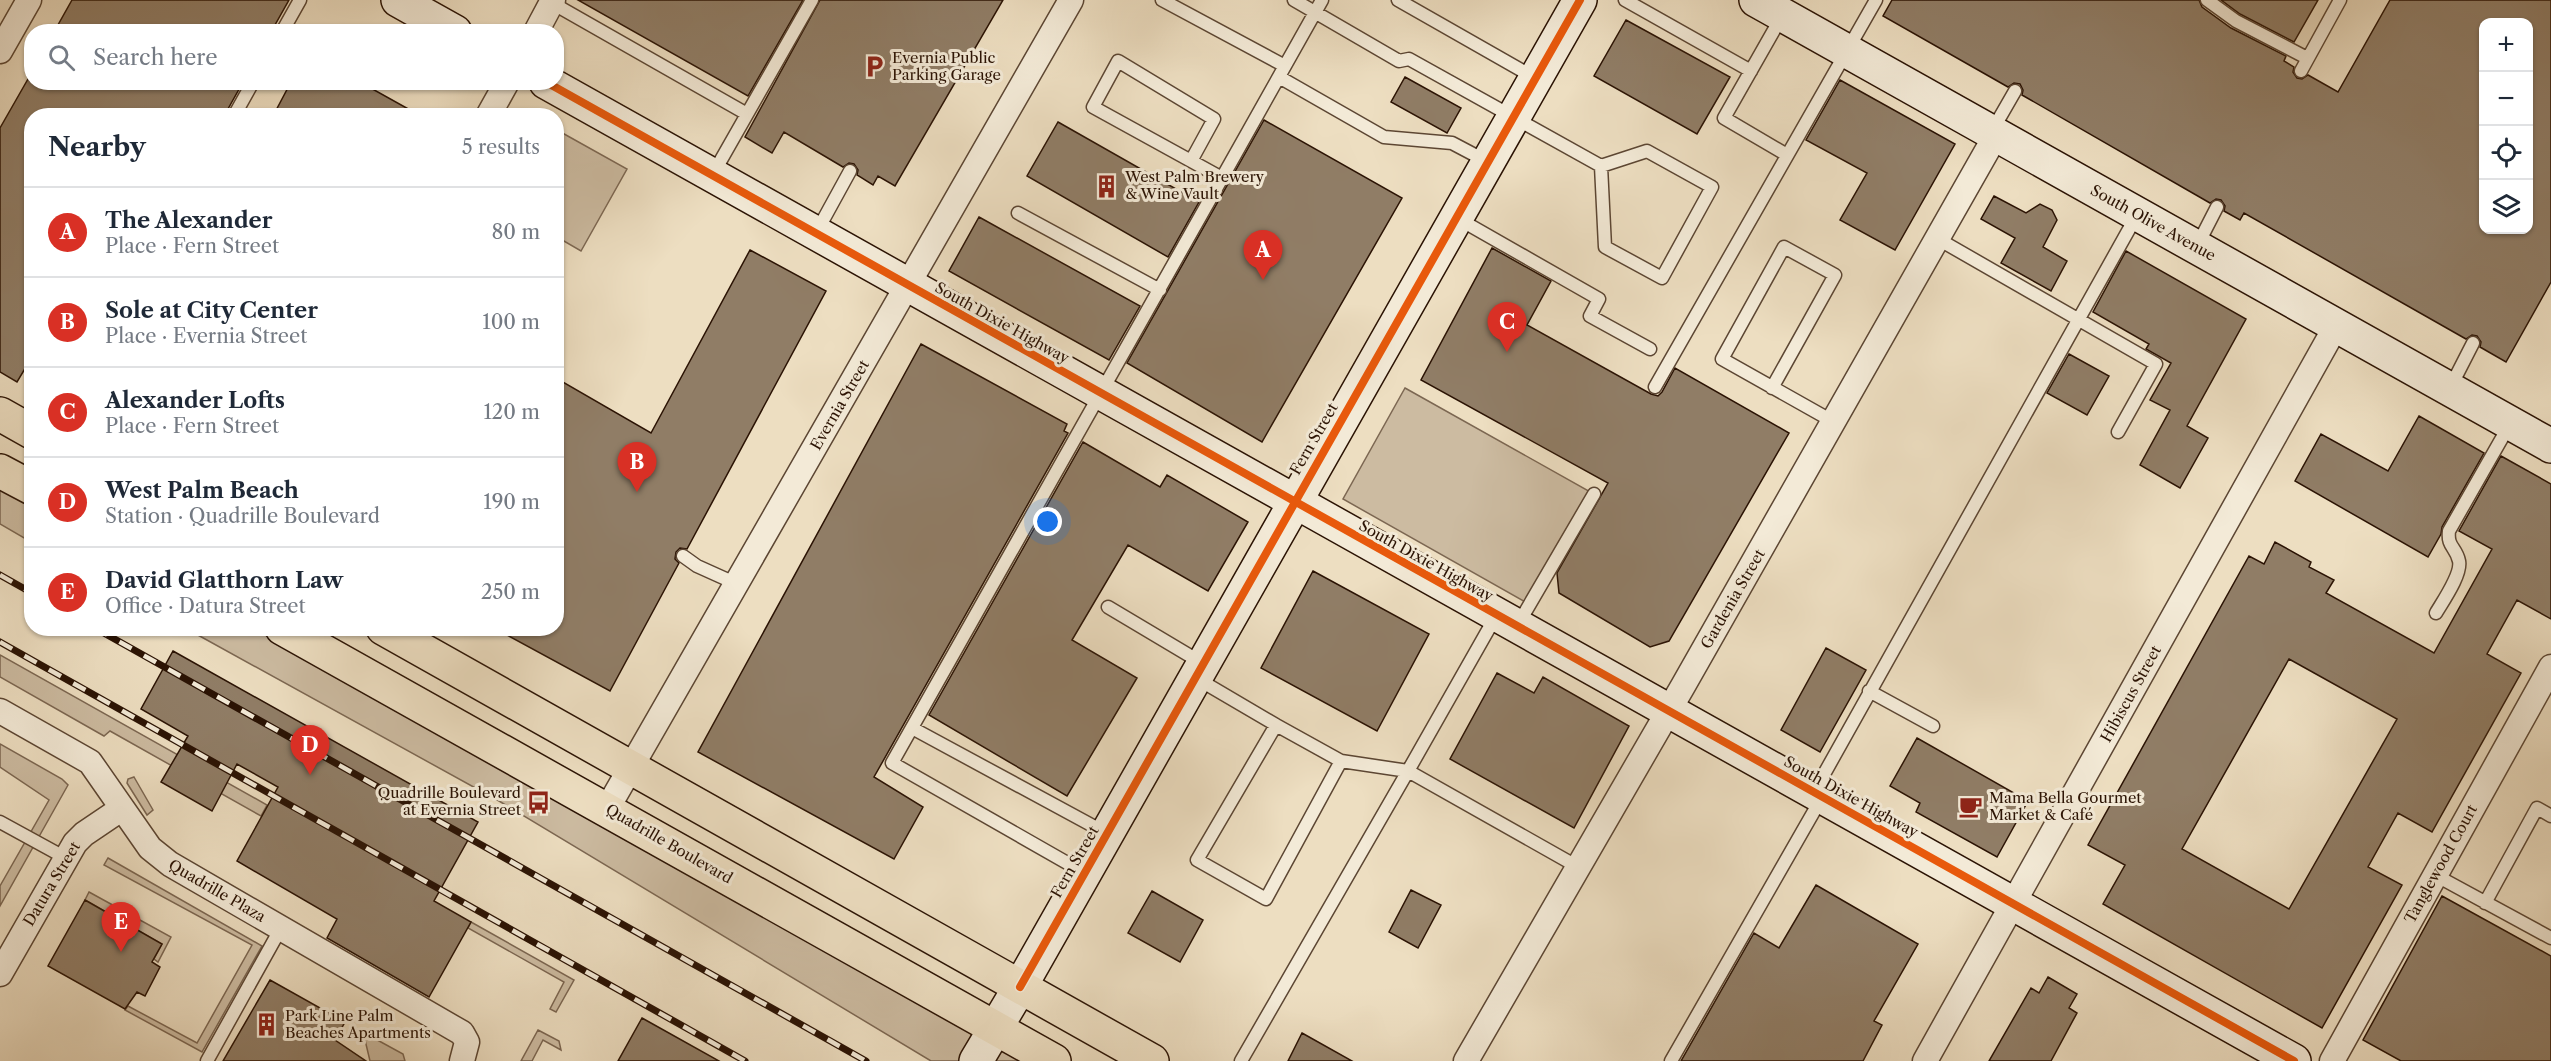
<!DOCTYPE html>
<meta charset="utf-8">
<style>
body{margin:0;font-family:"Libre Caslon Text",serif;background:#f2f2f3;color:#1f2937}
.controls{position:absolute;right:18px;top:18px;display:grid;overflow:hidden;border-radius:12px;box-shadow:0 2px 4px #0004}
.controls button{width:54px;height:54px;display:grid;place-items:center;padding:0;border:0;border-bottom:2px solid #e0e1e3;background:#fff;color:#1f2937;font:30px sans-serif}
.you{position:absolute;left:1048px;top:522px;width:21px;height:21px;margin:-15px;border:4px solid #fff;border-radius:50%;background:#1a73e8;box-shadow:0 0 0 9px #1a73e833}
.badge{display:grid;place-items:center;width:39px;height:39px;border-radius:50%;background:#d93025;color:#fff;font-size:20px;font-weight:700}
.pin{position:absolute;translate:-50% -50px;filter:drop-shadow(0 2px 3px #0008)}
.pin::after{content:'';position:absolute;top:32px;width:21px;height:18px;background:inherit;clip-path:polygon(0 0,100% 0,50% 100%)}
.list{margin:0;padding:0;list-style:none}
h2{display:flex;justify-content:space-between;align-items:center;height:78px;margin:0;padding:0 24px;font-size:26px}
h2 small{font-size:20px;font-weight:400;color:#747a83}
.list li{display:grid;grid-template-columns:39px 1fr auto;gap:18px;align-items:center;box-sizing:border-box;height:90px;padding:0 24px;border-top:2px solid #e0e1e3}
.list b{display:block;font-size:22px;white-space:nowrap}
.list p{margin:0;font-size:20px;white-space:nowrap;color:#747a83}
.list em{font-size:20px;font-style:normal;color:#747a83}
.icon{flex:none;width:33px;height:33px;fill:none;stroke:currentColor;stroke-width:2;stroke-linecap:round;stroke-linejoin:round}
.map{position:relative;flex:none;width:2551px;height:1061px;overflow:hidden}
.search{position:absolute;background:#fff;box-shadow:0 2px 4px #0004;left:24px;top:24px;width:540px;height:66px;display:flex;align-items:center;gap:15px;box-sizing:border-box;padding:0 21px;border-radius:24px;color:#747a83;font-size:22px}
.panel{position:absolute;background:#fff;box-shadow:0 2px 4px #0004;left:24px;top:108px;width:540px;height:528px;border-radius:24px}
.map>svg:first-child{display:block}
.green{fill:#ccbba1;stroke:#7c6752;stroke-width:1.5}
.building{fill:#907d66;stroke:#2b1304;stroke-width:1.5;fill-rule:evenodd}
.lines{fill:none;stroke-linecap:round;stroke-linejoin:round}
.lane-casing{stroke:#5c4633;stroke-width:15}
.street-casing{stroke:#5c4633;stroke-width:27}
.secondary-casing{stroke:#2b1304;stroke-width:36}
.primary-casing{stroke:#2b1304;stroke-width:36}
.lane{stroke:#f3ead7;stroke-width:12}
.street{stroke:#f3ead7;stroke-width:24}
.secondary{stroke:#f3ead7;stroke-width:33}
.primary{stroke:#eddec1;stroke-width:33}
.rail-casing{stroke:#2b1304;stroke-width:7}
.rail{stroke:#f3ead7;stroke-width:4.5;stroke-dasharray:14;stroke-linecap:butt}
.cycleway-casing{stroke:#f3ead7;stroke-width:11}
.cycleway{stroke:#e8590c;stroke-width:8}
.labels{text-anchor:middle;stroke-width:6;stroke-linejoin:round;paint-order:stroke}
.poi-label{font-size:15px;fill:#2b1304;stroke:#f3ead7;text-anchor:start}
.street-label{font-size:15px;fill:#2b1304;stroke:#f3ead7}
</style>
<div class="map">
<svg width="2551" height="1061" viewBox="0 0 2551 1061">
<rect width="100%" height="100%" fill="#eddec1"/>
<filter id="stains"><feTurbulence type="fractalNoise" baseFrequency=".00333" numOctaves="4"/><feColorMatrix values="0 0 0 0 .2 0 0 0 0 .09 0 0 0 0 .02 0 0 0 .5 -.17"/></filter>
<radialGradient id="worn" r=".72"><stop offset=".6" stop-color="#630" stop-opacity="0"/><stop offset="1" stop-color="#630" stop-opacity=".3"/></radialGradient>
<path class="green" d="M557 130 627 169 581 251 557 237Z
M1405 388 1594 494 1529 604 1343 499Z
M0 487 31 505V542L0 524Z
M187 629H254L1029 1061H931L499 801Z
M0 655 267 805 261 816 110 731 104 736 0 677Z
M0 744 62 779 68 785 0 906V886L49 800 0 767Z
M134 777 153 810 147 815 127 783 128 779Z
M108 858 262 946 202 1052 125 1010 128 1006 197 1043 252 945 104 865Z
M89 892 171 937 158 962 154 959 162 944 85 900Z
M471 922 574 980 556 1012 550 1009 564 982 468 928Z
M538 1030 559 1041 561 1050 543 1040 532 1061H521Z
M370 1036 403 1054 405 1061H370L365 1040Z"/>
<path class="building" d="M72 0H289L271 32H54Z
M578 0H803L748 96Z
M820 0H1003L895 186 878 176 873 185 857 175 858 170 854 164 849 163 843 167 784 132 772 153 745 137Z
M1892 0H2199L2202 7 2231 28 2286 56 2284 61 2294 67 2293 72 2297 78 2302 79 2308 75 2338 92 2390 0H2551V282L2506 362 2480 347 2481 342 2477 336 2472 335 2466 339 2244 213 2240 220 2224 211 2225 206 2221 200 2216 199 2210 203 2022 95 2023 90 2020 84 2014 83 2008 87 1883 16ZM2484 22H2529V230H2484Z
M2221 0H2318L2294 42 2240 14Z
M1626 20 1730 77 1697 134 1594 76Z
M32 72V82H243L224 116H32V357L17 382 0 372V128Z
M1405 77 1461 108 1447 133 1391 102Z
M1840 80 1955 144 1895 250 1840 220 1867 173 1806 140Z
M291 82H360L421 116H273Z
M1264 120 1402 198 1262 442 1127 363Z
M1058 122 1199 202 1168 257 1027 176Z
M1994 196 2026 213 2040 204 2052 210 2057 220 2043 247 2067 261 2051 291 2001 263 2015 238 1981 219Z
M979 217 1140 306 1109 360 949 271Z
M1492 248 1551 281 1527 325 1651 394 1658 396 1662 392 1675 368 1789 433 1669 641 1650 647 1559 593 1557 573 1608 483 1421 380Z
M750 250 826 291 687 549 680 548 676 552 675 559 679 563 610 691 494 628H556V378L651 433Z
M2126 251 2246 319 2187 426 2208 438 2180 488 2140 465 2170 410 2150 400 2171 363 2146 349 2149 344 2093 312Z
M921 344 1067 424 1064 431 1068 433 874 777 923 807 894 859 698 752Z
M2069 354 2109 376 2087 415 2047 393Z
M2419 416 2484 453 2442 527 2441 534 2428 557 2295 481 2321 434 2388 471Z
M1083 442 1160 487 1167 475 1248 522 1208 591 1128 545 1072 640 1137 678 1067 796 929 715Z
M2501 456 2551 484V619L2517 600 2487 654 2521 673 2432 832 2398 813 2368 867 2402 885 2322 1028 2103 904 2125 865 2088 845 2249 556 2264 564 2275 542 2311 562 2309 567 2334 580 2326 593 2434 653 2492 549 2459 531ZM2289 659 2397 719 2289 909 2182 849Z
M1313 571 1429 634 1377 731 1261 668Z
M1826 648 1866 670 1820 752 1781 730Z
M173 651 478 822 434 901 471 922 429 997 327 938 337 919 237 861 278 787 237 764 212 811 161 782 188 736 141 709Z
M1497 673 1534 693 1543 677 1629 726 1574 828 1450 759Z
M1917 738 2028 801 1997 857 1916 812 1920 803 1890 786Z
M1816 885 1918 944 1874 1021 1882 1025 1863 1061H1681L1754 933 1779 948Z
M1411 890 1441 905 1418 948 1389 932Z
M1152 891 1203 920 1180 962 1128 933Z
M2442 896 2551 956V1061H2401L2363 1040Z
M85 900 162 944 152 962 160 967 145 996 137 992 125 1009 48 966Z
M2048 977 2077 994 2069 1008 2077 1013 2051 1061H1989L2031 988 2039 993Z
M270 980 345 1022 335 1040 366 1061H223Z
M642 1018 719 1061H618Z
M1302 1033 1352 1061H1288Z"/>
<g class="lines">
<defs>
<path id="lane" d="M1162 0 1285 66
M1294 0 1399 61 1409 59 1601 166 1647 151 1712 187 1662 278 1605 247 1601 166
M1398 0 1535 78
M1625 0 1751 71
M2207 0 2236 21 2307 58
M552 3 747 114
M1782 16 1724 118 1787 155
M282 32 300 0
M2301 71 2340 0
M1279 77 1384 137 1452 143 1488 162
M234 116 253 82
M1992 131 2015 91
M713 174 812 0
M1222 178 1322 0
M1018 213 1160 290
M1457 218 1599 299 1590 316 1650 349
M816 233 850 171
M1938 239 2156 364 2118 432
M2197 246 2217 207
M1655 387 1876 0
M1772 388 1835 275 1784 247 1722 359 1834 422
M2450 388 2473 343
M683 556 697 566 737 584
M1108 607 1202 663
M2436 613C2443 601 2462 574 2459 561 2456 547 2447 547 2449 531L2510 424
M1496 616 1408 771 1578 867
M1517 626 1594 494
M1196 678 1276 725
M1869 691 1933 726
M912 728 1106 833
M1814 792 2137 215
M0 822 64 857
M1083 872 892 763 1222 178 1093 107 1118 61 1214 119 1191 161
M2435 875 2551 938
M2485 903 2537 808 2551 816
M207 1061 281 928
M1241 1061 1408 771 1341 761 1266 899 1197 860 1276 725 1341 761
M1671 1061 1821 799"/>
<path id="street" d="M536 32 553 0
M0 51 29 0
M488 116 507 82
M0 711 90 762 150 848 170 864 462 1033 467 1042 462 1061
M607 809 1071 0
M0 974 75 843 84 834 121 809
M1466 1061 1683 686 1996 135
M1925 1061 2336 326
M2332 1061 2551 667"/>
<path id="secondary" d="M398 0 455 32
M1756 0 2551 446
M546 82 2294 1061
M976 1061 1020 987 1580 0"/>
<path id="primary" d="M0 414 32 432
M0 471 32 488
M282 628 1054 1061
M383 628 1152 1061"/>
</defs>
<use href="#lane" class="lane-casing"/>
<use href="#street" class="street-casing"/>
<use href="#secondary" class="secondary-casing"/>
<use href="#primary" class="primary-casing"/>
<use href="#lane" class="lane"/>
<use href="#street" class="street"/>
<use href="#secondary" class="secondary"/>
<use href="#primary" class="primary"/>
<defs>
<path id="rail" d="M0 575 32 593
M95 628 866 1061
M0 642 745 1061"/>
</defs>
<use href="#rail" class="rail-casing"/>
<use href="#rail" class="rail"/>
<defs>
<path id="cycleway" d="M546 82 2294 1061
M1020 987 1580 0"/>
</defs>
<use href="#cycleway" class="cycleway-casing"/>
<use href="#cycleway" class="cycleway"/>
</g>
<defs>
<symbol id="parking-bare" viewBox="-9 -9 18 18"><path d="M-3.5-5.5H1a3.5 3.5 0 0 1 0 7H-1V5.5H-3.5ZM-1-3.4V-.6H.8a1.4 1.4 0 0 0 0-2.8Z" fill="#8f2418" stroke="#f3ead7" stroke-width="2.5" paint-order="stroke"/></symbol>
<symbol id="building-bare" viewBox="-9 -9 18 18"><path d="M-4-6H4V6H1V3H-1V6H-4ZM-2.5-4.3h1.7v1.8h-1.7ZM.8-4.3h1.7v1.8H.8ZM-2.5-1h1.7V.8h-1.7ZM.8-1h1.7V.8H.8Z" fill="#8f2418" stroke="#f3ead7" stroke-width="2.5" paint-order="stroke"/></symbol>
<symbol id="bus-bare" viewBox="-9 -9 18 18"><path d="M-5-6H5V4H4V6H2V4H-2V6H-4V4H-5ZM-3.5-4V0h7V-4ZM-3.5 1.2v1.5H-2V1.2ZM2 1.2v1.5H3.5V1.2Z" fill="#8f2418" stroke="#f3ead7" stroke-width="2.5" paint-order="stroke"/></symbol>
<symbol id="cafe-bare" viewBox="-9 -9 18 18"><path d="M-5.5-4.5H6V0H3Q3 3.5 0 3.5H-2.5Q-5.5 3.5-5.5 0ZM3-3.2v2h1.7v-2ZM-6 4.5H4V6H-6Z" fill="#8f2418" stroke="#f3ead7" stroke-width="2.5" paint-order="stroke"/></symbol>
</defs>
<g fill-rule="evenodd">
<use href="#parking-bare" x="858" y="50" width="33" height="33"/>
<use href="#building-bare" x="1090" y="170" width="33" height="33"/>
<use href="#bus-bare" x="522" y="786" width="33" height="33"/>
<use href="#cafe-bare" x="1954" y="790" width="33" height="33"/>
<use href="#building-bare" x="250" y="1008" width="33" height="33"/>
</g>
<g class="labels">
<g class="poi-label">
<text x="892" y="63">Evernia Public<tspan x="892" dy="17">Parking Garage</tspan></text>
<text x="1125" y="182">West Palm Brewery<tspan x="1125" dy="17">&amp; Wine Vault</tspan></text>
<text x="521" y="798" text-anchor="end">Quadrille Boulevard<tspan x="521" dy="17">at Evernia Street</tspan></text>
<text x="1989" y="803">Mama Bella Gourmet<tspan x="1989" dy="17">Market &amp; Café</tspan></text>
<text x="285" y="1021">Park Line Palm<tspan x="285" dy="17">Beaches Apartments</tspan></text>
</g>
<g class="street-label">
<text transform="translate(2153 223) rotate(29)" y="5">South Olive Avenue</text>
<text transform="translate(1002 323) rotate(29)" y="5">South Dixie Highway</text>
<text transform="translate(840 405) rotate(-60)" y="5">Evernia Street</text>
<text transform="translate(1314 439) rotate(-60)" y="5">Fern Street</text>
<text transform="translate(1426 561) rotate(29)" y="5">South Dixie Highway</text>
<text transform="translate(1733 599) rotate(-60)" y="5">Gardenia Street</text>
<text transform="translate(2131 694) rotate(-61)" y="5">Hibiscus Street</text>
<text transform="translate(1851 797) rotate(29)" y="5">South Dixie Highway</text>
<text transform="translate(669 844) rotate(30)" y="5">Quadrille Boulevard</text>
<text transform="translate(1075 862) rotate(-60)" y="5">Fern Street</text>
<text transform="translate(2441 864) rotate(-61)" y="5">Tanglewood Court</text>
<text transform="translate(52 884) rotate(-59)" y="5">Datura Street</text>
<text transform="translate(217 891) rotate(30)" y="5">Quadrille Plaza</text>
</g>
</g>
<rect width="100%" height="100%" filter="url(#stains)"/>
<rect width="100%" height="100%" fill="url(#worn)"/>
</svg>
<div class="controls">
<button>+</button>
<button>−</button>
<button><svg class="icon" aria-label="locate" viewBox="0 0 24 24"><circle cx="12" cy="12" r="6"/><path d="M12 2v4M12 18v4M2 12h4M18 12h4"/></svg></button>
<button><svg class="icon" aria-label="layers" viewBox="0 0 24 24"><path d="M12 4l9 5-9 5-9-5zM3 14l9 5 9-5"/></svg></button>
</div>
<div class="you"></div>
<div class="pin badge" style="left:1263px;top:280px">A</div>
<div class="pin badge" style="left:637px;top:492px">B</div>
<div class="pin badge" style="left:1507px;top:352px">C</div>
<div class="pin badge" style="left:310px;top:775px">D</div>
<div class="pin badge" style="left:121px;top:952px">E</div>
<div class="search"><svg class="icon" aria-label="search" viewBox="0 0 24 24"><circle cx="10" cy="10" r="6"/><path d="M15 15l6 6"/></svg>Search here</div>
<section class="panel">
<h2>Nearby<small>5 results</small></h2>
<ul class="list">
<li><span class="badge">A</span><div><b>The Alexander</b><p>Place · Fern Street</p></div><em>80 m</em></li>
<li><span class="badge">B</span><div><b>Sole at City Center</b><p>Place · Evernia Street</p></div><em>100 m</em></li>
<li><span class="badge">C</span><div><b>Alexander Lofts</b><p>Place · Fern Street</p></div><em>120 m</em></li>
<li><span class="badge">D</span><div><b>West Palm Beach</b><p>Station · Quadrille Boulevard</p></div><em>190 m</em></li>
<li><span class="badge">E</span><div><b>David Glatthorn Law</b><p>Office · Datura Street</p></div><em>250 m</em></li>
</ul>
</section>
</div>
